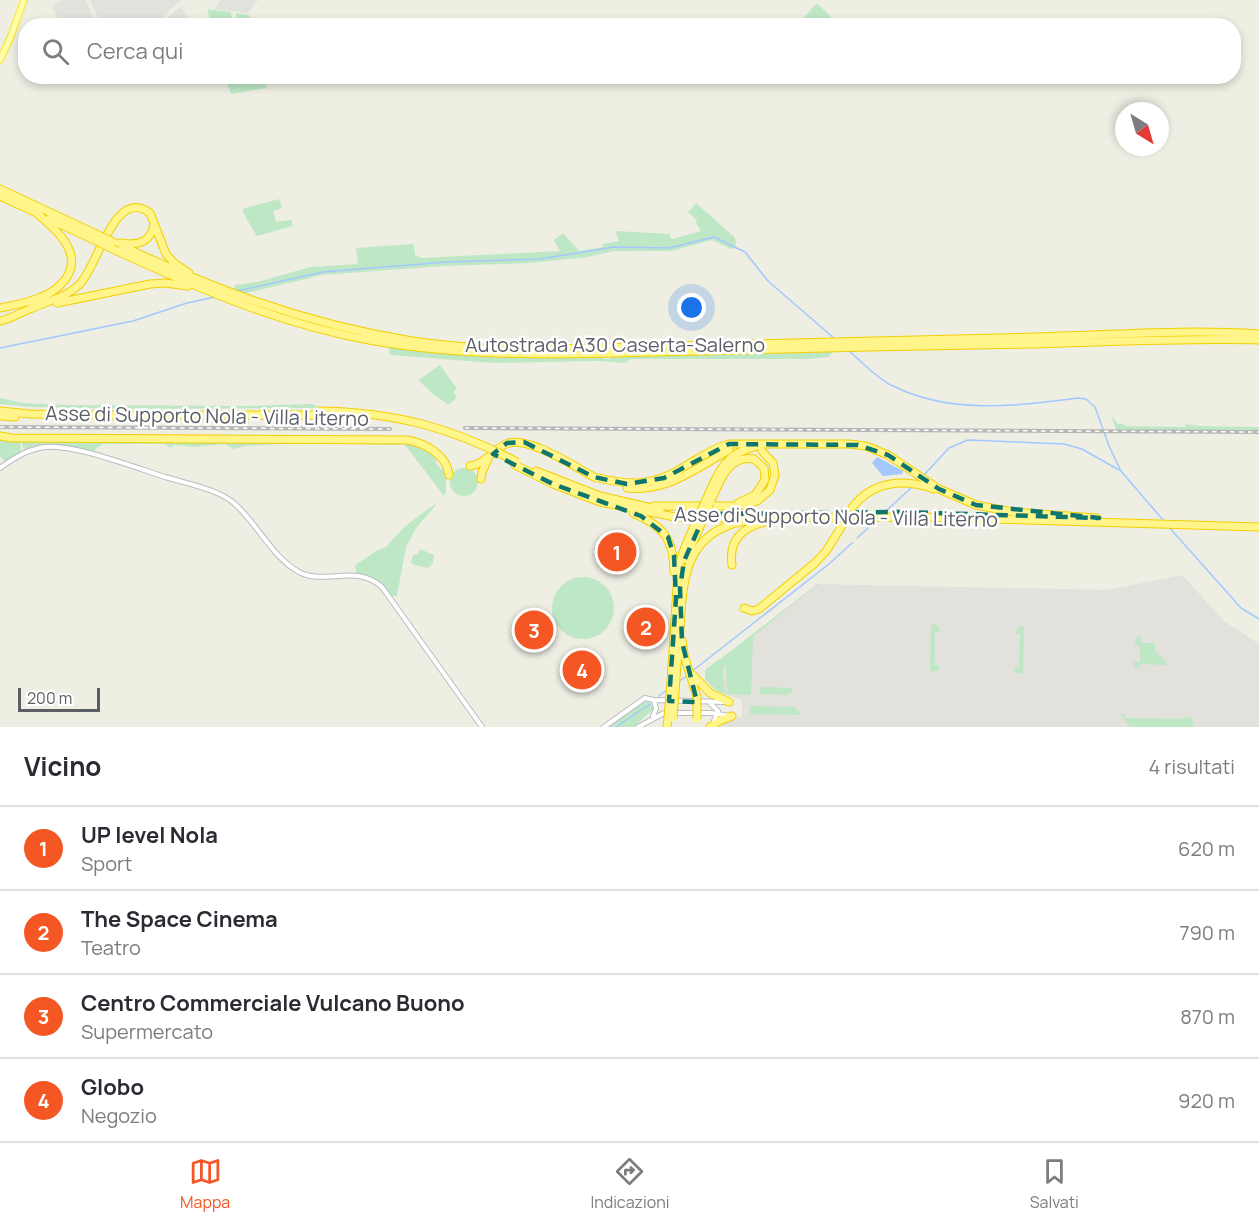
<!DOCTYPE html>
<html lang="it">
<style>
body{margin:0;font-family:Manrope,sans-serif;background:#f7f7f7;color:#2b2b33}
.compass{position:absolute;left:1115px;top:102px;width:54px;height:54px;border-radius:50%;background:#fff;box-shadow:0 3px 9px #0003;rotate:143deg}
.scale{position:absolute;left:18px;bottom:15px;width:82px;box-sizing:border-box;padding-left:6px;border:3px solid #5b5e65;border-top:0;font-size:16px;line-height:21px;white-space:nowrap;color:#5b5e65;-webkit-text-stroke:4px #fff;paint-order:stroke}
.you{position:absolute;left:692px;top:308px;width:21px;height:21px;margin:-15px;border:4px solid #fff;border-radius:50%;background:#1a73e8;box-shadow:0 0 0 9px #1a73e833}
.badge{display:grid;place-items:center;width:39px;height:39px;border-radius:50%;background:#f45724;color:#fff;font-size:20px;font-weight:700}
.pin{position:absolute;translate:-50% -50%;border:3px solid #fff;box-shadow:0 2px 6px #0006}
.list{margin:0;padding:0;list-style:none}
h2{display:flex;justify-content:space-between;align-items:center;height:78px;margin:0;padding:0 24px;font-size:26px}
h2 small{font-size:20px;font-weight:400;color:#7c7c81}
.list li{display:grid;grid-template-columns:39px 1fr auto;gap:18px;align-items:center;box-sizing:border-box;height:84px;padding:0 24px;border-top:2px solid #e1e1e2}
.list b{display:block;font-size:22px;white-space:nowrap}
.list p{margin:0;font-size:20px;white-space:nowrap;color:#7c7c81}
.list em{font-size:20px;font-style:normal;color:#7c7c81}
.icon{flex:none;width:33px;height:33px;fill:none;stroke:currentColor;stroke-width:2;stroke-linecap:round;stroke-linejoin:round}
.map{position:relative;flex:none;width:1259px;height:727px;overflow:hidden}
.search{position:absolute;background:#fff;box-shadow:0 3px 9px #0003;left:18px;right:18px;top:18px;height:66px;display:flex;align-items:center;gap:15px;box-sizing:border-box;padding:0 21px;border-radius:24px;color:#7c7c81;font-size:22px}
.sheet{height:414px;background:#fff}
nav{display:flex;justify-content:space-around;align-items:center;box-sizing:border-box;height:84px;border-top:2px solid #e1e1e2;background:#fff;font-size:16px;color:#7c7c81}
nav a{display:grid;justify-items:center;gap:3px}
nav .on{color:#f45724}
.map>svg:first-child{display:block}
.industrial{fill:#e2e1db}
.green{fill:#bee8c5}
.water{fill:#a3c7ff}
.lines{fill:none;stroke-linecap:round;stroke-linejoin:round}
.stream{stroke:#a3c7ff;stroke-width:1.5}
.minor-casing{stroke:#bbbcc3;stroke-width:6}
.major-casing{stroke:#fae751;stroke-width:8}
.highway-casing{stroke:#f2cf00;stroke-width:9}
.minor{stroke:#fff;stroke-width:4}
.major{stroke:#feffa8;stroke-width:5}
.highway{stroke:#fff58a;stroke-width:7}
.rail-casing{stroke:#b7b7b8;stroke-width:4}
.rail{stroke:#fff;stroke-width:1.5;stroke-dasharray:4.5;stroke-linecap:butt}
.highway-bridge-casing{stroke:#f2cf00;stroke-width:9;stroke-linecap:butt}
.highway-bridge{stroke:#fff58a;stroke-width:7}
.marked{fill:none;stroke:#0f766e;stroke-width:4.5;stroke-dasharray:12 8;stroke-linejoin:round}
.labels{text-anchor:middle;stroke-width:5;stroke-linejoin:round;paint-order:stroke}
.street-label{font-size:20px;fill:#5b5e65;stroke:#fff}
</style>
<div class="map">
<svg width="1259" height="727" viewBox="0 0 1259 727">
<rect width="100%" height="100%" fill="#efeee3"/>
<path class="industrial" d="M61 0H86L95 23 91 25H75L71 17 60 22 52 7Z
M90 0H181L152 26 101 25Z
M221 0H258L248 13 214 9Z
M182 6 189 25H158Z
M1182 575 1225 622 1259 644V727H715L731 719 742 717V700L726 695 713 687 705 679V670L735 648 817 584 1108 590Z"/>
<path class="green" d="M817 3 835 21 830 25H800L798 24Z
M207 9 231 12 232 22 234 25 237 21 236 13 249 15 252 25H212Z
M225 77H264L267 88 231 94Z
M279 199 282 208 273 211 276 222 291 220 293 226 257 236 247 220 242 209Z
M696 203 734 237 736 241 735 248 731 249 712 240 671 251H614L587 257 530 263 443 266 322 275 242 294 235 291V285L258 282 310 267 358 264 356 248 412 244 414 245 415 255 422 258 560 251 554 240 563 233 579 251 603 247V244L619 241 615 231 669 234 672 239 701 231 696 223 697 220 688 212Z
M390 347C460 358 529 358 599 357L606 359 618 357 832 352 829 357 808 359H631L625 363 598 361 494 363 391 355 389 351Z
M440 365 457 389 453 392 457 397 449 405 433 394 418 380Z
M0 398 23 403 67 405 246 406 312 404 322 408 121 409 30 407 0 404Z
M1111 415 1118 424H1123L1126 426 1185 427 1186 424 1200 426 1259 427V430H1116Z
M0 438 20 440 21 452 5 462 0 456Z
M21 440 398 442 419 445 436 456V463L441 469H446V491L444 496 405 445 302 443 245 446 233 449 225 444 192 447 175 445 170 448 165 444H103L95 449V454L60 445H50L24 450Z
M450 482a14 14 0 1 1 28 0a14 14 0 1 1-28 0Z
M435 504 436 505 416 528 406 547 397 596H392L374 578 356 573 355 565 378 550 386 547 404 527Z
M420 549 434 555 433 563 428 568 415 565 411 563 413 555 418 554Z
M552 608a31 31 0 1 1 62 0a31 31 0 1 1-62 0Z
M817 584H821L815 586 753 637 751 695 727 694 726 666H723V678L726 695 716 690 705 679V670L735 648Z
M931 624 937 625 941 631 935 632V665H940L938 670 930 672Z
M1024 626 1023 674 1015 672 1014 667H1019L1020 634 1015 633 1018 627Z
M1141 636V643H1155V651L1166 661V665L1140 664V669L1135 667 1133 662H1140V646L1134 645 1136 638Z
M760 687 790 688H793L791 693 787 695 760 694Z
M647 701 653 706V710L633 727H606L641 702Z
M750 706 794 707 801 714 800 715 750 714Z
M1121 714H1125V718L1183 719V716L1192 718 1193 727H1130Z"/>
<path class="water" d="M877 457 903 471 902 474 883 476 872 463Z"/>
<g class="lines">
<path class="stream" d="M237 291 323 272 446 262 540 259 614 247 669 248 714 237 745 252 768 281 835 339
M0 348 133 321 187 303 215 297
M848 350C862 362 875 377 891 385 949 415 1016 406 1078 398L1086 399 1095 407 1109 446 1121 471 1163 520
M923 476 949 448 968 440 1064 444 1082 449 1119 470
M884 513 913 486
M1168 526 1241 608 1259 619
M857 538 876 521
M691 672 829 564 852 543
M677 683 688 675
M659 696 668 689
M616 727 650 704"/>
<defs>
<path id="minor" d="M0 468C14 458 28 449 45 447 75 444 134 467 165 477 182 482 201 486 217 493 224 496 231 500 236 505 257 524 274 559 299 572 326 586 354 563 382 587L482 727
M654 700 725 702
M710 703 718 711 714 721
M604 727 645 698 654 700 656 709 653 716
M638 727 664 713H711L730 716"/>
<path id="major" d="M0 60 11 36 24 0"/>
<path id="highway" d="M0 189 94 233
M0 196 39 214
M49 219 92 239
M113 242C214 289 301 323 412 341 496 354 583 348 669 346 791 343 914 340 1037 337 1111 335 1185 329 1259 334
M121 243C138 246 152 242 154 223
M117 251C198 288 280 324 369 340 481 360 587 353 700 351 811 348 921 346 1032 344 1108 342 1183 338 1259 340
M57 303 150 284 165 283 188 286
M0 308C14 305 28 303 41 297 50 294 58 288 64 281 86 254 55 228 35 212
M0 321C11 319 19 313 30 309 47 301 65 298 79 285 98 267 114 186 150 213L166 254 174 263 189 273
M0 411 30 414 101 415H318
M0 416 15 417
M0 436 12 438 407 440C425 443 447 455 449 475
M515 465 553 484 600 502 675 517 722 518 923 517 1259 527
M470 466C485 464 493 450 506 444 527 434 576 468 596 478
M536 471 600 496 660 510
M594 477C631 486 654 487 687 465 701 457 713 448 729 444H849L866 446 888 455 939 489 976 505 1012 512 1097 518
M481 479 482 472 488 459
M627 488C667 492 695 469 729 450
M705 502C718 473 723 454 757 446
M710 503C719 484 727 454 754 459L764 468 765 480 755 495 738 503
M654 506H740L757 501 770 490 775 475 773 463 762 451
M852 508C872 481 904 478 934 489
M633 513C664 526 674 540 674 572
M685 559 699 529
M732 565C728 539 744 526 769 521
M744 608 752 611 759 609 815 563 827 550 843 524
M682 640 684 655 697 697
M693 675 710 693 729 702
M676 678C677 661 679 645 680 628 683 578 685 532 745 521
M671 682 678 571 683 552 693 528
M667 727 668 718
M710 727 719 721 732 716"/>
</defs>
<use href="#minor" class="minor-casing"/>
<use href="#major" class="major-casing"/>
<use href="#highway" class="highway-casing"/>
<use href="#minor" class="minor"/>
<use href="#major" class="major"/>
<use href="#highway" class="highway"/>
<defs>
<path id="rail" d="M0 427 390 429
M465 428 1259 432"/>
</defs>
<use href="#rail" class="rail-casing"/>
<use href="#rail" class="rail"/>
<defs>
<path id="highway-bridge" d="M94 233 113 242
M92 239 117 251
M318 411C393 412 451 427 517 462
M693 528 705 502
M699 529 710 503
M697 697V719
M668 718 671 682
M673 718 676 678"/>
</defs>
<use href="#highway-bridge" class="highway-bridge-casing"/>
<use href="#highway-bridge" class="highway-bridge"/>
</g>
<path class="marked" d="M524 442 594 477 627 484 664 478 729 444 858 445 888 455 939 489 976 505 1099 518 899 512 705 514 684 561 680 588 682 642 697 702 669 701 676 598 674 556 668 537 641 516 553 484 493 454 507 443Z"/>
<g class="labels">
<g class="street-label">
<text x="615" y="352">Autostrada A30 Caserta-Salerno</text>
<text transform="translate(207 416) rotate(1)" y="7">Asse di Supporto Nola - Villa Literno</text>
<text transform="translate(836 517) rotate(1)" y="7">Asse di Supporto Nola - Villa Literno</text>
</g>
</g>
</svg>
<svg class="compass" viewBox="-18 -18 36 36"><path d="M0-13l5 13h-10z" fill="#e53935"/><path d="M0 13l5-13h-10z" fill="#7c7c81"/></svg>
<div class="scale">200 m</div>
<div class="you"></div>
<div class="pin badge" style="left:617px;top:552px">1</div>
<div class="pin badge" style="left:646px;top:627px">2</div>
<div class="pin badge" style="left:534px;top:630px">3</div>
<div class="pin badge" style="left:582px;top:670px">4</div>
<div class="search"><svg class="icon" aria-label="search" viewBox="0 0 24 24"><circle cx="10" cy="10" r="6"/><path d="M15 15l6 6"/></svg>Cerca qui</div>
</div>
<section class="sheet">
<h2>Vicino<small>4 risultati</small></h2>
<ul class="list">
<li><span class="badge">1</span><div><b>UP level Nola</b><p>Sport</p></div><em>620 m</em></li>
<li><span class="badge">2</span><div><b>The Space Cinema</b><p>Teatro</p></div><em>790 m</em></li>
<li><span class="badge">3</span><div><b>Centro Commerciale Vulcano Buono</b><p>Supermercato</p></div><em>870 m</em></li>
<li><span class="badge">4</span><div><b>Globo</b><p>Negozio</p></div><em>920 m</em></li>
</ul>
</section>
<nav>
<a class="on"><svg class="icon" aria-label="map" viewBox="0 0 24 24"><path d="M3 6l6-2 6 2 6-2v14l-6 2-6-2-6 2zM9 4v14M15 6v14"/></svg>Mappa</a>
<a><svg class="icon" aria-label="directions" viewBox="0 0 24 24"><path d="M12 3l9 9-9 9-9-9zM9 14v-3h6M13 9l2 2-2 2"/></svg>Indicazioni</a>
<a><svg class="icon" aria-label="saved" viewBox="0 0 24 24"><path d="M7 4h10v16l-5-4-5 4z"/></svg>Salvati</a>
</nav>
